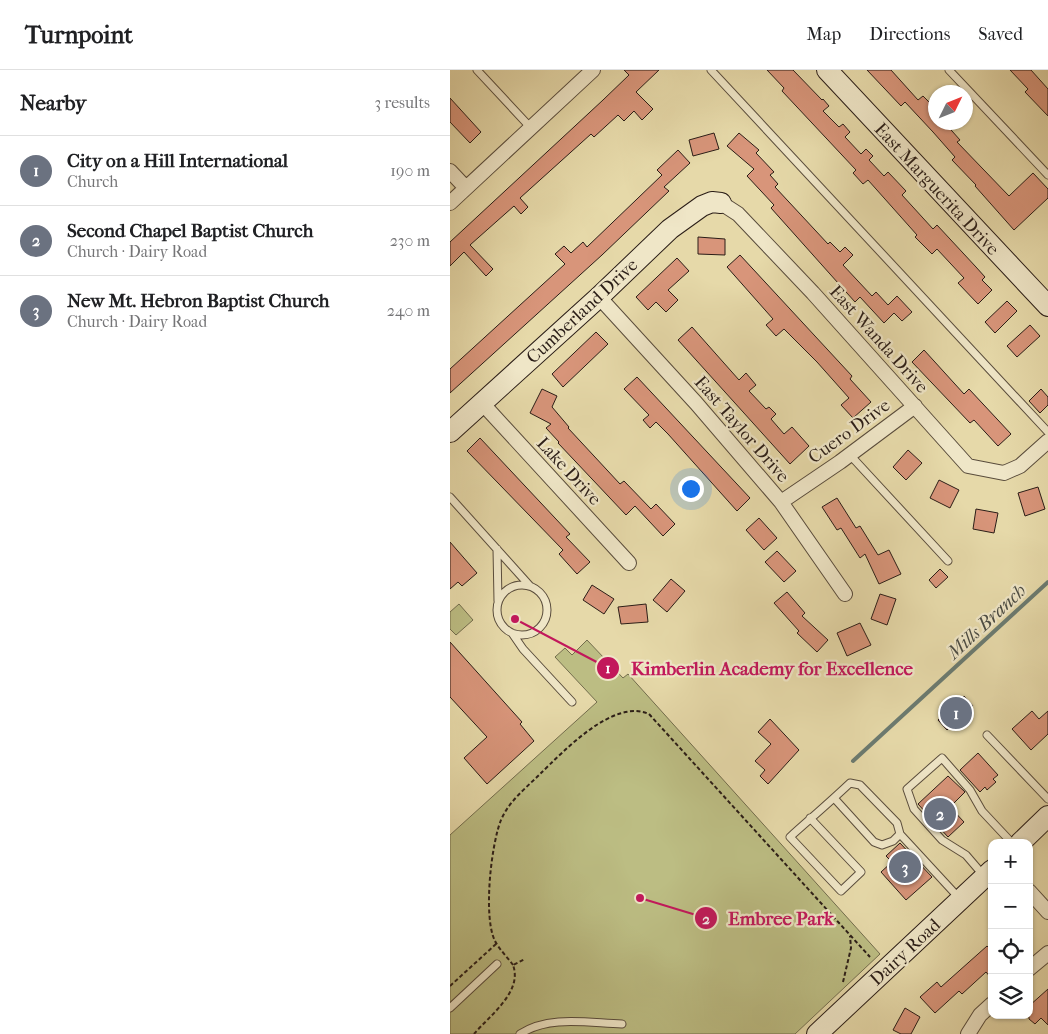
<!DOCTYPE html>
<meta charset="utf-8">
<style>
body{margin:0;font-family:"IM FELL French Canon",serif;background:#f6f6f6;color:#202124}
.controls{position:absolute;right:15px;bottom:15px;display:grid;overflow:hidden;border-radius:10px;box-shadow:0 1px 4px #0004}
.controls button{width:45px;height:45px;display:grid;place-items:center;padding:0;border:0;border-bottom:1px solid #e0e0e0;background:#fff;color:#202124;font:25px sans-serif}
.compass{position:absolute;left:478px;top:15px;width:45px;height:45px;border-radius:50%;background:#fff;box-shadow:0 1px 4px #0004;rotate:47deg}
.you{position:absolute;left:240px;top:418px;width:18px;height:18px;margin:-12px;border:4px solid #fff;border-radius:50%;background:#1a73e8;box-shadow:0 0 0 8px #1a73e833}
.badge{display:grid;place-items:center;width:32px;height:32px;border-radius:50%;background:#0f766e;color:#fff;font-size:16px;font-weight:700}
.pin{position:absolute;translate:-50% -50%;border:2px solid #fff;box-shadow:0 1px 5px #0006}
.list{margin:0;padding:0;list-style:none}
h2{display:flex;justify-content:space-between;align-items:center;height:65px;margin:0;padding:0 20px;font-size:21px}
h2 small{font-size:16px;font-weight:400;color:#757577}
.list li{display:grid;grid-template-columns:32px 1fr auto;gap:15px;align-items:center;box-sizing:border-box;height:70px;padding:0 20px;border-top:1px solid #e0e0e0}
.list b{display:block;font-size:19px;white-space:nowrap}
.list p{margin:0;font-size:16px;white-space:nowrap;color:#757577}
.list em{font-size:16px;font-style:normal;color:#757577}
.icon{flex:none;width:28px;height:28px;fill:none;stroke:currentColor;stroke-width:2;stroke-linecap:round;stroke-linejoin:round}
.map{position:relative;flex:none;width:598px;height:964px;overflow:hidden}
header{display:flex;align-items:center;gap:30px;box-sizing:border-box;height:70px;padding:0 25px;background:#fff;border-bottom:1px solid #e0e0e0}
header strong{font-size:24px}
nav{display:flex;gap:28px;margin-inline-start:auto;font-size:18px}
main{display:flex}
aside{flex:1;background:#fff}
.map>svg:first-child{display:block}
.green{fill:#bcbd83;stroke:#736d4d}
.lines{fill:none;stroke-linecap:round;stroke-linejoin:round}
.stream{stroke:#6b7b71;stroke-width:4}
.building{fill:#d8957a;stroke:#2a1d17}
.lane-casing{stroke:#594c3c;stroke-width:9}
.street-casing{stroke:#594c3c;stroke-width:16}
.secondary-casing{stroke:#2a1d17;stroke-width:22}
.path{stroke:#2a1d17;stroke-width:2;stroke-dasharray:4 2.5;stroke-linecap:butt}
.lane{stroke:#efe6c7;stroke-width:7}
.street{stroke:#efe6c7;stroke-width:14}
.secondary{stroke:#efe6c7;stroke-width:20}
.labels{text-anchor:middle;stroke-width:4.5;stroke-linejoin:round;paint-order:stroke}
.street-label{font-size:18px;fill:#2a1d17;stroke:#efe6c7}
.water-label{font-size:19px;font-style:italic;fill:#4b4c44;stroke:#efe6c7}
.leader{fill:none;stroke:#c2185b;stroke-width:2}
.callout-dot{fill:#c2185b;stroke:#efe6c7;stroke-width:2}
.mark-label{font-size:15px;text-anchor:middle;font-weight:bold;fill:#fff}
.callout-label{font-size:19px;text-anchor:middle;font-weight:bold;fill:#c2185b;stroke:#efe6c7;stroke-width:4.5;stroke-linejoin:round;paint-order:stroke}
</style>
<header>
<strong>Turnpoint</strong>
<nav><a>Map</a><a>Directions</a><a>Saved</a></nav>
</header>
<main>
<aside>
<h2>Nearby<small>3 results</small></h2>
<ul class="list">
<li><span class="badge" style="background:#6b7280">1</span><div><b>City on a Hill International</b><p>Church</p></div><em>190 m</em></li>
<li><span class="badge" style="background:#6b7280">2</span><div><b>Second Chapel Baptist Church</b><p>Church · Dairy Road</p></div><em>230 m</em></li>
<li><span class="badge" style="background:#6b7280">3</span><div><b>New Mt. Hebron Baptist Church</b><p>Church · Dairy Road</p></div><em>240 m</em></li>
</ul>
</aside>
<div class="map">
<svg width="598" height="964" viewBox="0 0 598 964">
<rect width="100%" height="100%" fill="#e6d9a9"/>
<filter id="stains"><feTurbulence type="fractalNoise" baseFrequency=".004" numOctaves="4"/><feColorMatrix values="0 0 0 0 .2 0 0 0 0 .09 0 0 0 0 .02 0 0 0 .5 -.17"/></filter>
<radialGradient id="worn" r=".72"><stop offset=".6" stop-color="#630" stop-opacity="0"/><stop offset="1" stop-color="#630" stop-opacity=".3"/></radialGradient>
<path class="green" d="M9 534 23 550 6 565 0 559V542Z
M137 570 173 608 178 604 430 884 345 964H0V765L147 632 105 587 115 578 122 585Z"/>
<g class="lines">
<path class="stream" d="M403 691 598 512"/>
</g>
<path class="building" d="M174 0H209L186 22 203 39 192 50 184 41 174 51 168 45 144 67 141 64 70 128 78 137 71 144 64 136 20 175 43 199 36 206 14 182 0 196V172L153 30 179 5Z
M317 0H343L372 30 373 29 379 36 373 41 389 57 393 54 400 62 395 67 411 84 416 79 423 86 419 90 434 106 438 102 456 121 452 125 483 159 487 155 526 197 535 207 532 210 542 220 528 234 508 213 514 208 487 179 482 184 465 167 467 165 418 110 413 114 403 103 406 100 332 21 334 18Z
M417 0H441L468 30 473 26 486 39V52H494L510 70 507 72 559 126 583 103 598 119V128L564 160 525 116 526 115 502 90 505 87 483 62 455 32 451 36Z
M560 0H581L598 19V46L575 22 578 19Z
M0 28 31 62 20 73 0 52Z
M264 63 269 79 243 86 239 70Z
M289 63 309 80 306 83 324 102 320 105 328 114 325 117 378 174 380 172 390 182 395 177 403 185 393 195 422 226 426 222 438 235 447 226 462 242 452 251 444 243 434 253 410 227 405 232 321 138 324 135 297 106 304 99 277 76Z
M228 80 240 93 214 117 219 121 152 185 0 323V299L115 194 105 184 114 176 121 183 133 172 137 177 212 105 207 100Z
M248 167 275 169V185L248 184Z
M290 185 402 306 400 309 421 332 403 348 391 335 399 328 367 292 334 259 326 266 316 255 323 249 277 197Z
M227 188 239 201 218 220 228 230 216 242 206 232 198 240 186 227Z
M557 231 567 241 545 263 535 252Z
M580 255 590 266 567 287 557 276Z
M242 257 289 310 296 303 306 315 299 321 316 339 319 337 326 344 321 349 334 364 342 357 359 376 340 394 228 270Z
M146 262 158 274 113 317 102 304Z
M474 280 514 324 519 319 561 364 548 376 524 350 520 353 462 292Z
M187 307 300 428 287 441 218 364 206 352 200 358 193 350 199 345 174 319Z
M92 319 107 326 102 337 119 357 118 358 170 414 174 411 201 439 206 434 225 454 213 466 185 436 176 445 108 373 109 372 96 358 101 354 80 343Z
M591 319 598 327V335L590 343 579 331Z
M30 368 120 464 116 467 140 492 127 504 109 484 113 480 17 381Z
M458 380 472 393 456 410 443 397Z
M489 410 509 420 500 438 480 428Z
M588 417 595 439 575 446 568 423Z
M387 428 406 458 410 456 428 485 439 480 451 504 429 514 415 484 410 488 391 458 387 460 372 437Z
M526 439 548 443 544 463 523 459Z
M309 448 327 468 314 480 296 460Z
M0 472 27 503 12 516 8 512 0 519Z
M327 481 346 501 334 512 315 492Z
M490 499 498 507 486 518 479 510Z
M221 509 235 521 217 542 203 530Z
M142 515 164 529 154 544 133 530Z
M337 522 355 543 352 546 378 570 367 582 347 563 349 561 324 533Z
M430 524 446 529 437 555 421 549Z
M196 534 198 552 171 554 168 537Z
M410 553 421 575 397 586 387 563Z
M0 572 72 652 70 654 84 671 37 714 14 688 37 667 0 627Z
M514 626 523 636 497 660 488 650Z
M582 641 589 649 598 641V664L581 680 562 659Z
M320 649 349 680 318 714 310 706 315 700 305 691 321 674 308 662Z
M528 683 548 705 543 709 546 712 537 720 535 717 530 722 510 700Z
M498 706 515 722 500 737 514 752 498 767 468 734Z
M450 773 482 807 456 830 431 802 442 792 436 786Z
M537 876 542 881V909L536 902 512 924 509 921 485 943 470 927 487 912 491 917Z
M598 919V955L591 948 585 954 579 949V936Z
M455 938 470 947 461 964H451L443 960Z"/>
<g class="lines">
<defs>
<path id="lane" d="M27 0 81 58
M261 0 598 362
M499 0 598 105
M400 385 498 491
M0 427 80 516
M47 479 48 531
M47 540a25 25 0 1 1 50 0a25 25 0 1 1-50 0Z
M62 563 73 579 122 632
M537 665 598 729
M384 728 424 772 432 775 443 771 450 764
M360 748 411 802 391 821 340 767C360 749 380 732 400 713L410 715 447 753 450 764 510 829
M534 806 516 785 492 770 464 739 457 719 492 688 520 720 532 741 562 773
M0 938 47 894
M70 964C99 945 138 953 172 954"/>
<path id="street" d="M0 101 16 118
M0 133 143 0
M271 133 288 144 363 223 518 396 554 403 570 396 598 371
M149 227 246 333 331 432 395 524
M32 333 179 493
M331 432 390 392 465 336
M579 821 598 842
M579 899 598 883
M518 964 530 945 542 934"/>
<path id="secondary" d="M377 0 598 236
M0 362 149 227 220 159 252 136 262 132 271 133
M570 773 598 746
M367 964 542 800"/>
</defs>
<use href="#lane" class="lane-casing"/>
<use href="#street" class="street-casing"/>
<use href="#secondary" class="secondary-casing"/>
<path class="path" d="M63 895C58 888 49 879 45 871 33 847 41 775 51 750 59 731 76 718 90 704 113 682 163 628 199 644L420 887
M393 912 401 878 400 866
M0 916 46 874
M24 964C39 946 73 922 63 895L75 889"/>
<use href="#lane" class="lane"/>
<use href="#street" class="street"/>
<use href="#secondary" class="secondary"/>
</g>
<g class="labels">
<g class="street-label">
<text transform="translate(487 119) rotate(47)" y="6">East Marguerita Drive</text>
<text transform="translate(132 241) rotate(-43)" y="6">Cumberland Drive</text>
<text transform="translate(429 269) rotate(48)" y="6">East Wanda Drive</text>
<text transform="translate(292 359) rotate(49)" y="6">East Taylor Drive</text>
<text transform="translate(399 361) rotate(-36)" y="6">Cuero Drive</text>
<text transform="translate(119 401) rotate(47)" y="6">Lake Drive</text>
<text transform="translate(455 882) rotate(-43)" y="6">Dairy Road</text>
</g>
<g class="water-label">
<text transform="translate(536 551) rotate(-43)" y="7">Mills Branch</text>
</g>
</g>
<path class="leader" d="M65 549L158 598M190 828L256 848"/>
<g class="callout-dot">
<circle cx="65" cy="549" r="5"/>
<circle cx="190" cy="828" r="5"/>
<circle cx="158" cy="598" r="12"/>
<circle cx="256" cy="848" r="12"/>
</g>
<g class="mark-label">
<text x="158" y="603">1</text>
<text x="256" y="854">2</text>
</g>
<g class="callout-label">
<text x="322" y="605">Kimberlin Academy for Excellence</text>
<text x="331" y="855">Embree Park</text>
</g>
<rect width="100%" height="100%" filter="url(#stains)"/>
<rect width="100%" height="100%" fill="url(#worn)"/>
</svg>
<div class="controls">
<button>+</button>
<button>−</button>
<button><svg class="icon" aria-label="locate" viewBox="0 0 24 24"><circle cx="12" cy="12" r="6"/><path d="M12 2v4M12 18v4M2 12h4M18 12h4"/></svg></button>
<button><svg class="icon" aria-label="layers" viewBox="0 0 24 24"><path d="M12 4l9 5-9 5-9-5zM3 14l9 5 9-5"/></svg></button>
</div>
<svg class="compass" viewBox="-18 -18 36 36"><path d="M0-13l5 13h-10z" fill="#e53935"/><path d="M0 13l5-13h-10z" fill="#757577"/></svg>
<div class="you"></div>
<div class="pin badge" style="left:506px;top:643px;background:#6b7280">1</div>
<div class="pin badge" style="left:490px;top:744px;background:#6b7280">2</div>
<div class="pin badge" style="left:455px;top:797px;background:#6b7280">3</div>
</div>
</main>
